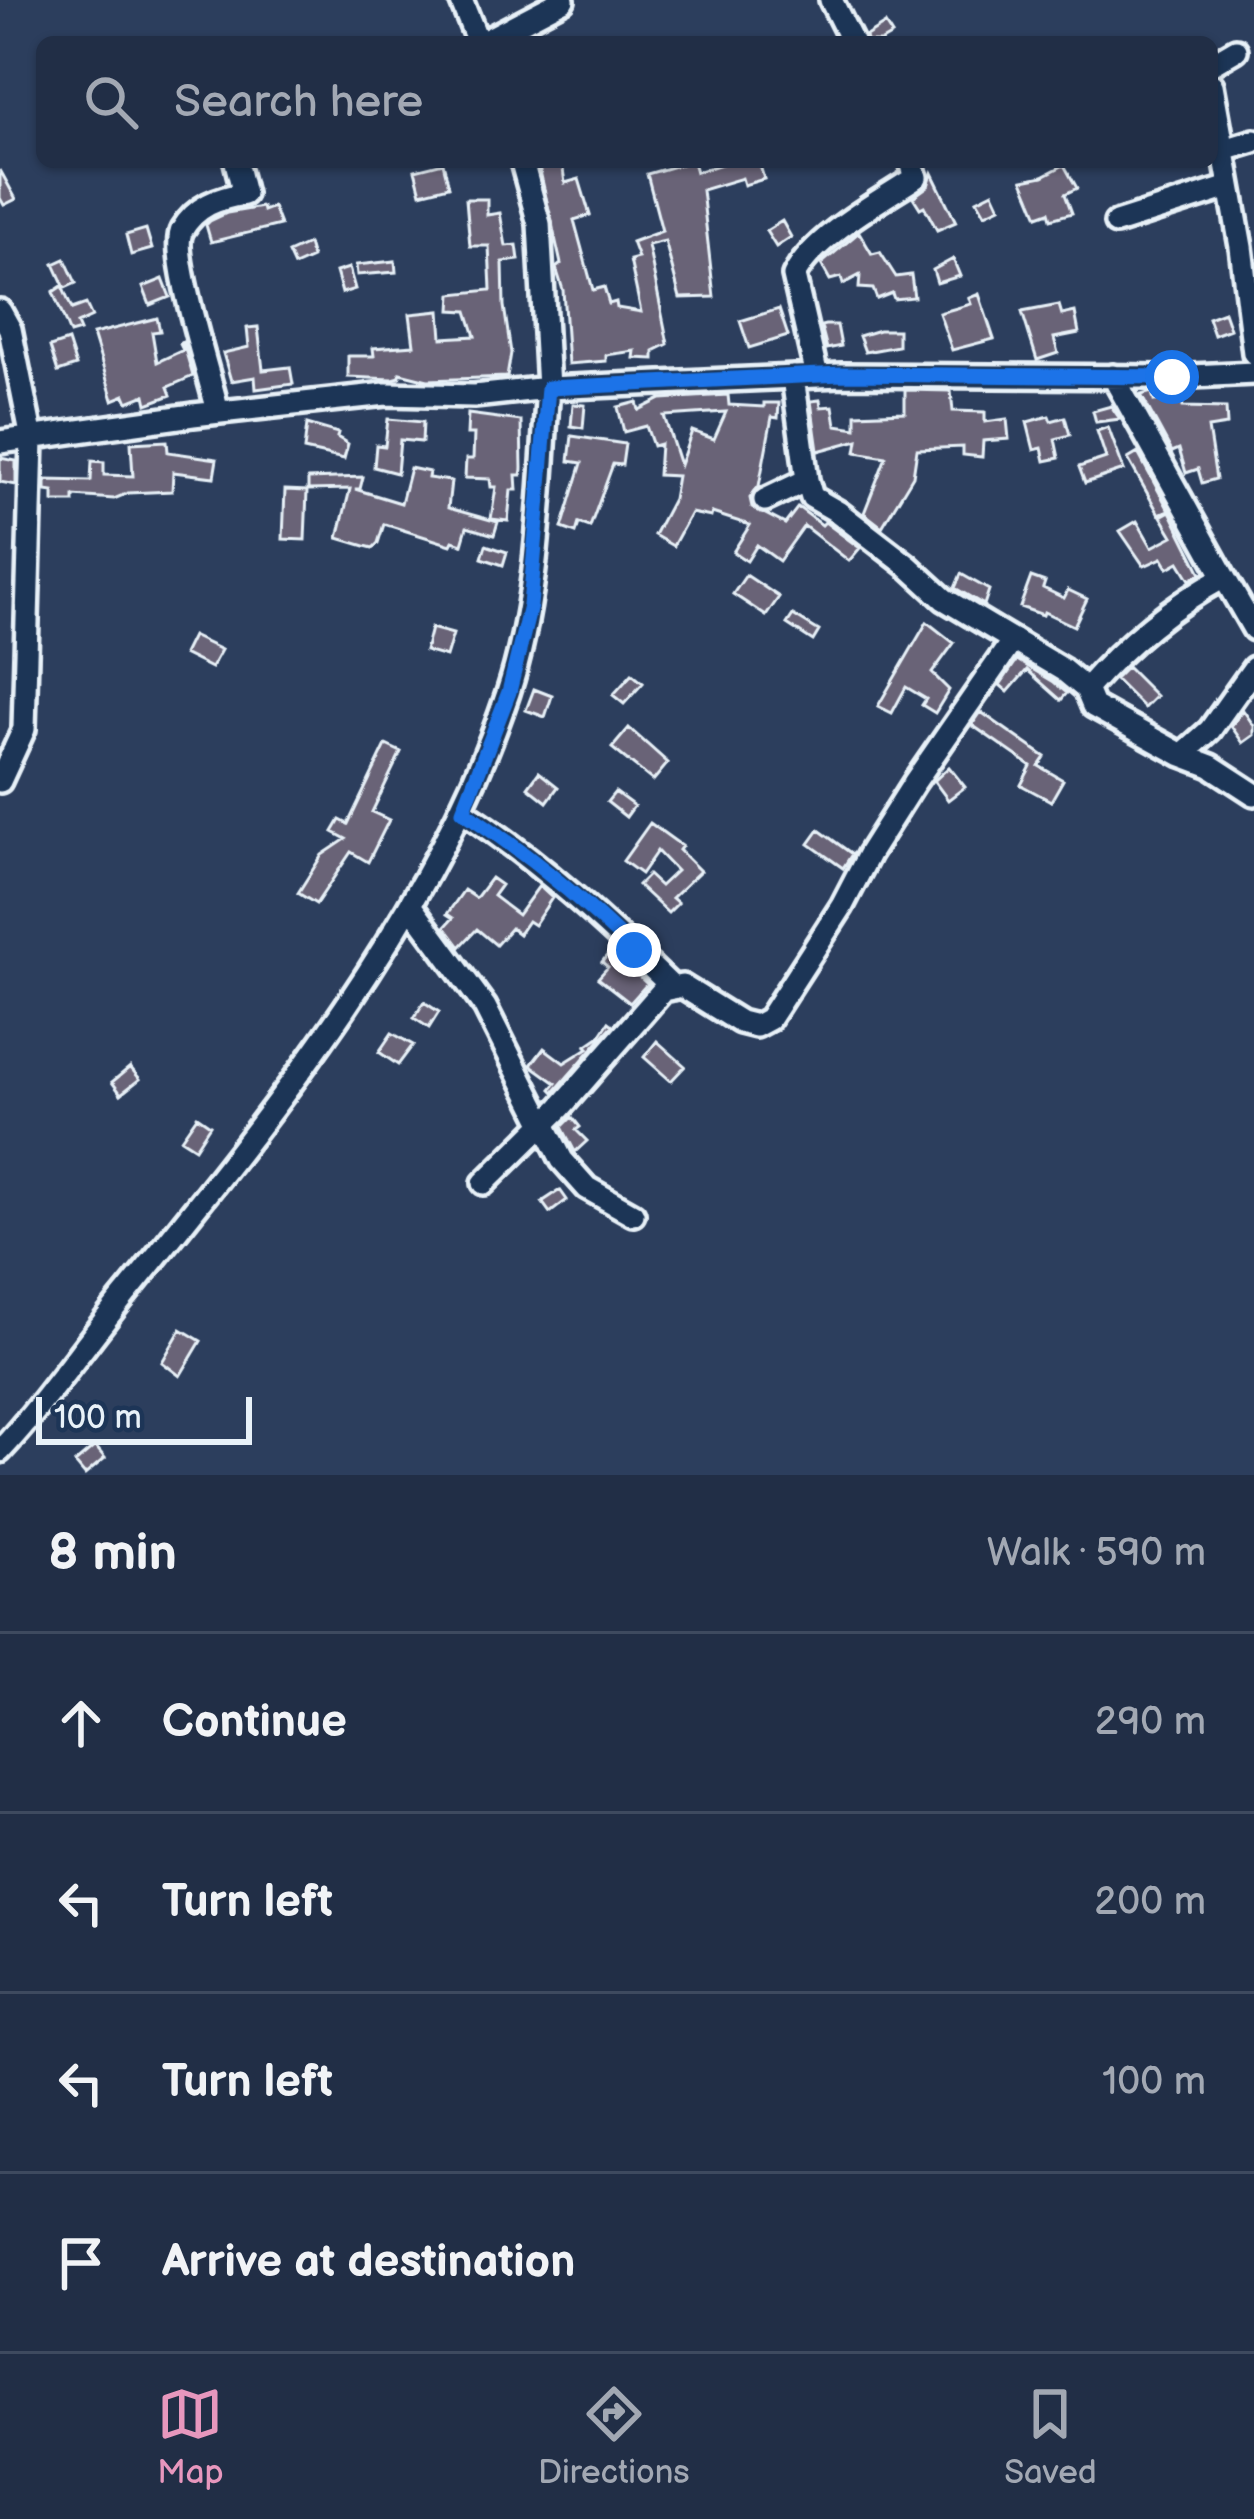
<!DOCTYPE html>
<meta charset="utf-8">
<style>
body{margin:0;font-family:"Balsamiq Sans",sans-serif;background:#29364d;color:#f1f3f6}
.scale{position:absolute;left:36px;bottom:30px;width:216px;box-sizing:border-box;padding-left:12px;border:6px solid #e8f1f8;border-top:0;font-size:33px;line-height:42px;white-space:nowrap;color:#e8f1f8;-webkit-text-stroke:9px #1d3557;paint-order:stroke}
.stop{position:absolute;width:36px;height:36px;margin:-27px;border:9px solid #1a73e8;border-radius:50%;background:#fff}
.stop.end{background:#1a73e8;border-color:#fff;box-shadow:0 3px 12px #0008}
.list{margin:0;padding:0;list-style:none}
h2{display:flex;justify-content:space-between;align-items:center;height:156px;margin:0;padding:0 48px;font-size:51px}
h2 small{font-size:39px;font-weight:400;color:#a2a8b3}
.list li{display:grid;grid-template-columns:78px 1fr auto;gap:36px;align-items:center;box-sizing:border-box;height:180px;padding:0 48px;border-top:3px solid #3e4a5f}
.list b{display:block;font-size:45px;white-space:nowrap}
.list em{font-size:39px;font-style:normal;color:#a2a8b3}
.icon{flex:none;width:66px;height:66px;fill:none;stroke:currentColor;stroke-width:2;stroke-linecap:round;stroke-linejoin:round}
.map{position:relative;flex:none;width:1254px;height:1475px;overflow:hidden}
.search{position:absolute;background:#212e46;box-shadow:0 3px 9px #0004;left:36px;right:36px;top:36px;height:132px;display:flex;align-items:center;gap:30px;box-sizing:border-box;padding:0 42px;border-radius:18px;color:#a2a8b3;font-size:45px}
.sheet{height:876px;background:#212e46}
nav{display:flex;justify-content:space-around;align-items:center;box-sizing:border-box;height:168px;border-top:3px solid #3e4a5f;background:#212e46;font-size:33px;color:#a2a8b3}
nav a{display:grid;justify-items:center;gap:6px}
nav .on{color:#e797bd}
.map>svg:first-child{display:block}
.building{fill:#696477;stroke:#e8f1f8;stroke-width:3;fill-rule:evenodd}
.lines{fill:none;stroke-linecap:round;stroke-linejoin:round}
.minor-casing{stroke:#e8f1f8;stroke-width:30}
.minor{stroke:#1d3557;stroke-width:21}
.route{stroke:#1a73e8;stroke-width:15}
</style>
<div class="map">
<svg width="1254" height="1475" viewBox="0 0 1254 1475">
<rect width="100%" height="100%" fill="#2c3e5d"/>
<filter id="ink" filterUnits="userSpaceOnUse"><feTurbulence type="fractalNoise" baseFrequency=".00833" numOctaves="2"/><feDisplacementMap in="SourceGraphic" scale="24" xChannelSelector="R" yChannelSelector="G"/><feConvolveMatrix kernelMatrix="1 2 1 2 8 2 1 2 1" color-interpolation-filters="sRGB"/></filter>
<g filter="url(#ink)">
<path class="building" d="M885 24 892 35 880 42H867L866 36Z
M538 162H562L565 183 579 179 590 215 574 220 593 290 604 287 609 304 616 302 617 308 641 312 630 260 638 258 632 242 662 231 647 174 689 162H693L696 172 728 162H759L764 179 744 185 742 178 702 190 714 297 680 298 665 241 648 245 668 344 654 351V359L634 358 635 351 606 355V361L568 364 563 290 556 268 561 264Z
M443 163 449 186 421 193 415 170Z
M1064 165 1077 188 1065 194 1072 213 1051 219 1049 212 1038 216 1023 180 1043 176Z
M0 170 16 199 4 205 0 198Z
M932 173 956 222 937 230 924 206 920 208 913 197 928 186Z
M993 192 1000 207 985 214 977 200Z
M466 199H487V215L500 213 506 246 517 245 519 260 503 262 504 306 511 353 507 377 428 380 400 373V377L393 379 348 377V356H374L373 348 414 345 410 314 440 311 442 338 475 336 467 311 451 310 452 294 491 290 489 246H470Z
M262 207 263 211 273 207 280 225 211 242 206 225 210 221 227 213Z
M782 221 791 237 776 247 766 231Z
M146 229 152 249 131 255 126 235Z
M859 232 872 254 880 252 896 277 911 275 914 297 894 299 892 293 877 299 873 289 859 288 860 275 843 284 841 277 830 280 821 264Z
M308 244 312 258 294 266 288 253Z
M65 259 76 283 65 288 54 264Z
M953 259 960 276 937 283 933 270Z
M395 261 396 272 357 275 356 265Z
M349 268 355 289 342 293 336 272Z
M163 279 170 297 150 305 143 287Z
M62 286 72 309 86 304 92 317 77 324 80 331 70 334 53 292Z
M979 294 994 339 952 350 939 313 971 304 969 298Z
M1059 305 1062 315 1075 312 1079 333 1054 338 1058 353 1037 360 1022 312Z
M779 309 788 336 749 348 740 321Z
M1224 312 1230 329 1214 335 1208 318Z
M157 318 160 331 152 332 157 362 183 350 180 344 183 342 193 376 168 387 171 395 147 404 145 395 128 402 125 395 113 400 93 334Z
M825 325H837L841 346 827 349 821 326Z
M258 327 263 370 290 367 293 384 256 389 255 377 231 381 223 353 249 347 247 328Z
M879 330H898V346L865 352 859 336Z
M68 341 76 366 58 372 50 347Z
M905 390 951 391 953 411 985 412V422L1007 419 1009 439 983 441 982 457 963 455V447L917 449 913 476 882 527 864 513 886 457 856 452 858 440 818 451 811 401 820 400 821 407 833 406 836 425 856 428V414L905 412Z
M1152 392 1154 401 1181 397 1183 407 1226 408 1227 425 1208 428 1216 479 1202 483 1198 469 1186 473 1179 449 1172 452 1141 395Z
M728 395 729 405 764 407V403H779L778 418 772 417 759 486 750 498 752 507 785 524 798 507 822 525 825 522 860 548 849 561 804 526 779 561 757 545 747 561 733 552 750 525 712 513 711 517 691 513 673 546 654 535 673 499 677 476 658 475 660 444 653 446 646 426 624 432 618 407 637 402 639 410 661 399ZM726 412 714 439 692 431 680 465 664 416Z
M573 404 585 405 583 428 571 426Z
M1111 406 1120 419 1096 422 1093 411Z
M468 414 521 421 522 469 521 475H516L517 490H511L508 521 491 519 496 487H491L490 479 465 478 466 459H473L474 434H467Z
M1049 416 1051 421 1065 417 1070 435 1055 439 1059 458 1045 461 1042 448 1034 450 1027 422Z
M388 419 423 422 422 442 400 440 397 473 374 467 376 445 385 446Z
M307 424 338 433 337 437 348 444 344 459 304 450Z
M1108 427 1124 470 1085 483 1079 467 1106 458 1097 431Z
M572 436 625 444 622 465 613 464 590 527 579 523 576 533 562 528 582 463 569 461Z
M167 441 168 452 217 459 214 477 173 472 172 491 128 493 114 499 74 496V502H53V492L46 491V480L91 481 92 461 104 462V475L133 476 131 443Z
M1138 453 1169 510 1159 514 1128 459Z
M0 458 16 461V485L0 482Z
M410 468 429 472 428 478 451 481 448 508 498 522 494 535 467 527 462 544 453 541 451 545 384 524 378 543 373 548 365 546 338 538 350 489 308 490V479L363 477 360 489H355L401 503Z
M285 490 307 491 305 540 283 539Z
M1170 511 1201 573 1190 580 1179 562 1168 568 1162 558 1144 566 1120 531 1137 521 1152 547 1173 536 1161 516Z
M486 545 507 552 503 565 482 558Z
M961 574 989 590 984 605 955 588Z
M746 575 779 597 766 616 733 594Z
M1031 577 1045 582 1043 588 1064 598 1068 590 1087 599 1074 626 1044 612 1043 615 1020 607Z
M793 615 819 631 813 641 787 624Z
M927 622 954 643 932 673 949 690 935 713 922 705 926 699 906 687 892 713 878 706Z
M431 628 453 634 446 657 425 651Z
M192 636 221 650 211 668 183 654Z
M1017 660 1054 682 1067 693 1061 700 1027 670 1008 692 1000 685Z
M1127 667 1156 696 1144 708 1115 679Z
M632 674 643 683 624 704 613 695Z
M534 689 552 696 545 717 526 710Z
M1243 710 1254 726V735L1243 743 1231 726Z
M981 712 1045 757 1039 766 1063 780 1051 801 1021 785 1031 766 972 725Z
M629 728 668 763 653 781 612 748Z
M386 745 401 752 372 812 389 820 368 862 351 852 316 904 298 893 322 855 346 839 333 832 340 820 348 824Z
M949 767 965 787 948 800 934 781Z
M539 772 558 787 547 802 528 787Z
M615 792 634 806 626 817 607 802Z
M650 823 682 846 679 850 700 871 672 898 678 903 668 913 638 885 648 875 660 886 676 871 657 851 641 874 623 861Z
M819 830 852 854 843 868 809 844Z
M491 878 501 885 493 896 518 915 539 886 552 898 534 925 528 921 519 934 511 928 496 945 477 929 460 947 445 927 453 918 447 914 464 890 476 898Z
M611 950 647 984 630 1003 598 978 608 967 602 962Z
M424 1002 439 1012 429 1028 414 1018Z
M609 1022 613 1025 554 1092 551 1089 556 1083 531 1065 544 1048 564 1063 588 1048 586 1046 599 1037Z
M392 1033 413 1045 398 1065 379 1052Z
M657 1041 685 1066 671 1081 644 1057Z
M130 1067 140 1079 121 1094 112 1082Z
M197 1116 210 1125 195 1148 181 1139Z
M572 1117 580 1127 576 1130 587 1141 575 1152 562 1127Z
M560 1190 567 1200 550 1213 542 1202Z
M181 1329 201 1341 180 1376 162 1362Z
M95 1446 105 1458 85 1475 75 1463Z"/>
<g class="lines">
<defs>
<path id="minor" d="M461 0 478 42
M831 0 852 42
M483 42 563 0
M1212 64 1236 50
M1212 85 1241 247 1254 353
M1224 150 1254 141
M1116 223 1229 187
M0 311 10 329 32 439 24 729 0 781
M817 376 794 276C813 237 880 201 916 177L911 162
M218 412C211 379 169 253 182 230 196 206 218 198 244 194L236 162
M0 442 193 415 386 394 474 396 548 388 539 224 522 162
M807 480 812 497 838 512 908 566 944 599 1063 670 1086 689 1093 706 1182 755 1211 766 1254 794
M765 500 807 480 793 377
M1224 577 1254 629
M1086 689C1126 643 1171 606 1224 577L1113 376
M1182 755 1210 730 1254 668
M463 811C540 862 606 923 673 988
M410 905 485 1007 562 1160 587 1188 633 1214
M484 1183 560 1108 663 990 682 986 740 1022 756 1026 769 1019 842 906 869 854 914 783 1013 640
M0 1451C45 1403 83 1346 125 1295 271 1115 434 915 508 693 540 596 540 489 548 388L841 375 1172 377 1254 373"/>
</defs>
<use href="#minor" class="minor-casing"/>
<use href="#minor" class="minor"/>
</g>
</g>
<g class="lines" filter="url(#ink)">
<path class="route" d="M634 950C581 898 525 852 463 811L509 692 530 606 548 388 841 374 1172 377"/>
</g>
</svg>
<div class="scale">100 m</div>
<div class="stop" style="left:1172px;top:377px"></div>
<div class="stop end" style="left:634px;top:950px"></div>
<div class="search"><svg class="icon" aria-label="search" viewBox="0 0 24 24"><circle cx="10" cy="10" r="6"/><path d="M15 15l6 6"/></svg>Search here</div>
</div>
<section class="sheet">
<h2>8 min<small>Walk · 590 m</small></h2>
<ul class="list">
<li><svg class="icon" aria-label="ahead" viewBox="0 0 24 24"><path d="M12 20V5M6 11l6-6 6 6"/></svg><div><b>Continue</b></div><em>290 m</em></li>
<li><svg class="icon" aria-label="left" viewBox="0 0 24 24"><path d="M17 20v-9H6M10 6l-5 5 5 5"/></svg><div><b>Turn left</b></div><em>200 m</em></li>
<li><svg class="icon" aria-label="left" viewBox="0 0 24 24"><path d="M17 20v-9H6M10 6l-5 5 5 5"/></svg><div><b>Turn left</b></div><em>100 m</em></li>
<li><svg class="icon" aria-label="arrive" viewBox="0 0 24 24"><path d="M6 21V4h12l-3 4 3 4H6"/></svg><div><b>Arrive at destination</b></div></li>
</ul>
</section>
<nav>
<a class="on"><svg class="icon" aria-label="map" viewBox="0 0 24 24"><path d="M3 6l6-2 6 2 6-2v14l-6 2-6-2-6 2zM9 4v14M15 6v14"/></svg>Map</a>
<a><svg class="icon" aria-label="directions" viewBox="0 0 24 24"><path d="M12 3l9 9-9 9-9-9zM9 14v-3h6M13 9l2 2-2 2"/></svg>Directions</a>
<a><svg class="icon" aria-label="saved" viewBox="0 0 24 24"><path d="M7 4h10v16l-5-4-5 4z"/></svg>Saved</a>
</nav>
